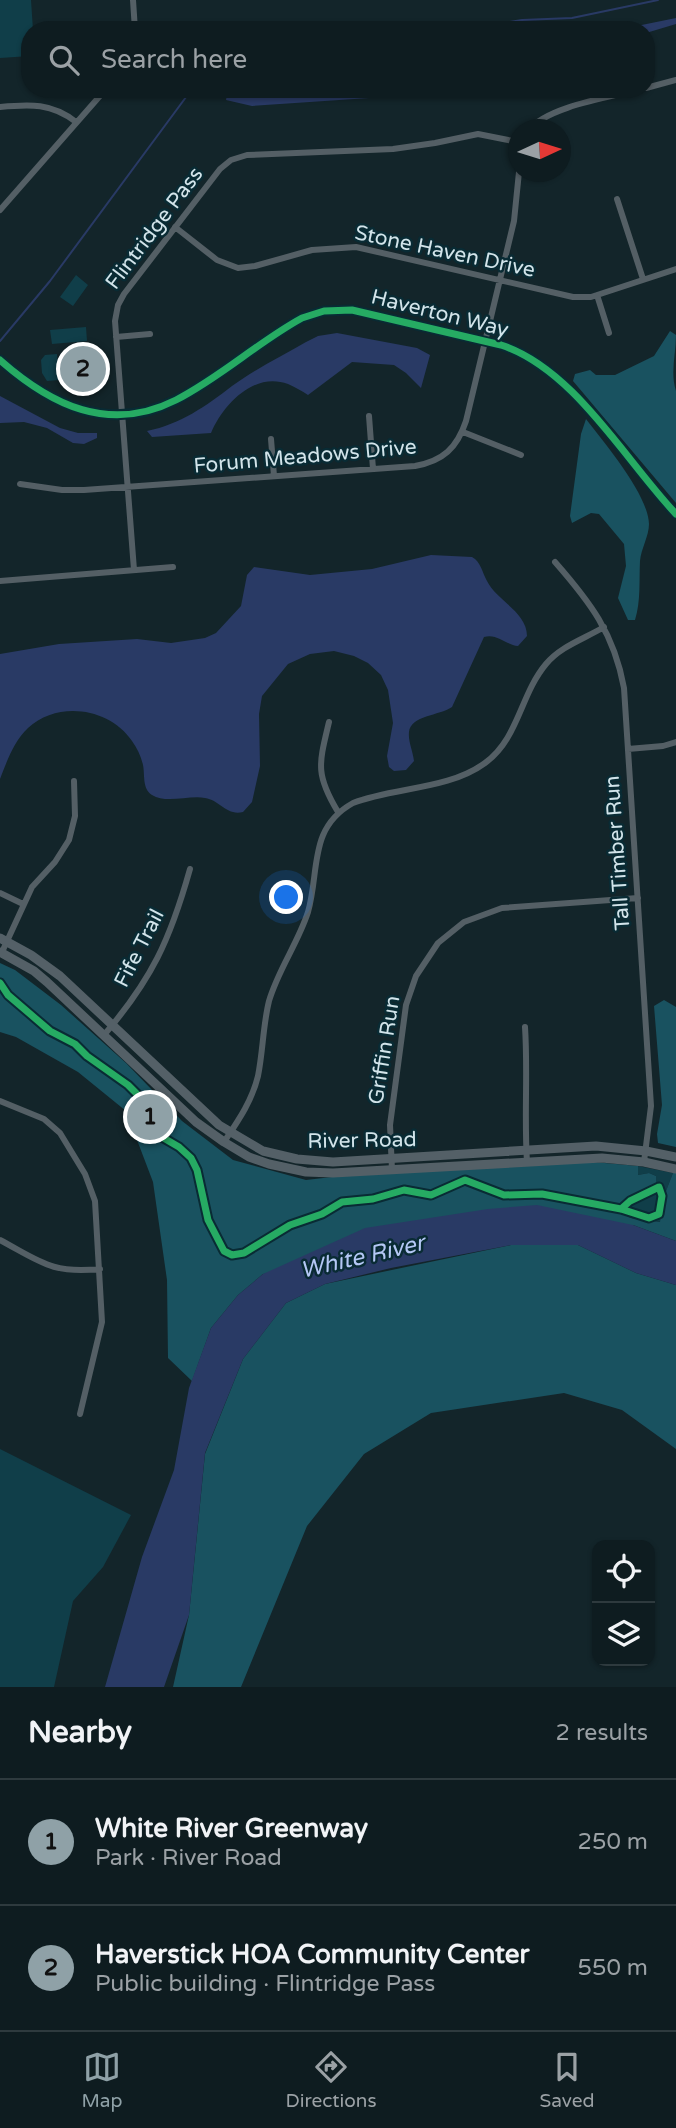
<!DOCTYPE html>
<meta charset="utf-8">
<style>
body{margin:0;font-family:"Varela Round",sans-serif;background:#172529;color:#f1f3f6}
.controls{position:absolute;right:21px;bottom:21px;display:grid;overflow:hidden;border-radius:14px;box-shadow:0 2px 5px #0004}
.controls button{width:63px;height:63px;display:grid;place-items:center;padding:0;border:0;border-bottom:2px solid #2e3a3e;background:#0e1c20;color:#f1f3f6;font:35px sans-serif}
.compass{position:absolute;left:508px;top:119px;width:63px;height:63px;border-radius:50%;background:#0e1c20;box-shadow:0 2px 5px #0004;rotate:86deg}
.you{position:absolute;left:287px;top:898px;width:24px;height:24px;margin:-18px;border:5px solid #fff;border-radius:50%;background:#1a73e8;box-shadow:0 0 0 10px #1a73e833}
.badge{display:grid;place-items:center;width:46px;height:46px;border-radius:50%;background:#8fa1a7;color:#111;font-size:23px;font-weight:700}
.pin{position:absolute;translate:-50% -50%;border:4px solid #fff;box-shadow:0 2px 7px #0006}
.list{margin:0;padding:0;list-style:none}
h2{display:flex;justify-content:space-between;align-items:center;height:91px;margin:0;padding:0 28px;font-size:30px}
h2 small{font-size:23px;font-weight:400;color:#9ba1a5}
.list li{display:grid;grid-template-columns:46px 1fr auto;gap:21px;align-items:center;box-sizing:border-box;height:126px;padding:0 28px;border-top:2px solid #2e3a3e}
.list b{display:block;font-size:26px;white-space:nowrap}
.list p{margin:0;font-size:23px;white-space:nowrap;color:#9ba1a5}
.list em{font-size:23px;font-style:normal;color:#9ba1a5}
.icon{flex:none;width:38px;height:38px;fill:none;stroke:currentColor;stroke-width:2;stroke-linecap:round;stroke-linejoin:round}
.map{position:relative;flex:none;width:676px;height:1687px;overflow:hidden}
.search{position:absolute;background:#0e1c20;box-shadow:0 2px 5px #0004;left:21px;right:21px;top:21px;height:77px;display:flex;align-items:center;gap:18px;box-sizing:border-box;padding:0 24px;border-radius:28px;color:#9ba1a5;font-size:26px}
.sheet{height:343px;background:#0e1c20}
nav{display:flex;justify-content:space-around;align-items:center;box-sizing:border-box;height:98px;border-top:2px solid #2e3a3e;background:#0e1c20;font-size:19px;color:#9ba1a5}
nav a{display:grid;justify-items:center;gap:4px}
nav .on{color:#8fa1a7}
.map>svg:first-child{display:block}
.green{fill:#103e49}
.forest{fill:#195260}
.water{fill:#293a65}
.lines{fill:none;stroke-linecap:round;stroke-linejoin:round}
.stream{stroke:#293a65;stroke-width:2}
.street{stroke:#545f65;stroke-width:6}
.secondary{stroke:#546067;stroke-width:9}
.cycleway-casing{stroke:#092b34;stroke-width:11}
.cycleway{stroke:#26ab63;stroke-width:7}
.labels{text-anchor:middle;stroke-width:5;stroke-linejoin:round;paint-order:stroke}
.street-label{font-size:21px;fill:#d2e4ea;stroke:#092b34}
.water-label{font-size:23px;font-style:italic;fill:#b4c7f5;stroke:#092b34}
</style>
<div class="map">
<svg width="676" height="1687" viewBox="0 0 676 1687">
<rect width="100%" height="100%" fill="#13252a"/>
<path class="green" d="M0 0H31L33 30H30V56L0 58Z
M76 275 88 285 73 306 60 297Z
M86 327 87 341 52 344 50 330Z
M57 354 59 380 47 381 42 373 41 360 45 355Z
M0 978 10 995 51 1029 77 1041 89 1054 130 1084 145 1098 158 1132 181 1145 193 1156 200 1170 210 1219 226 1249 232 1252 244 1251 289 1223 322 1212 341 1201 373 1198 404 1189H417L430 1193 459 1180 470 1178 495 1190 541 1192 620 1207 629 1200 656 1186V1176L649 1173 638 1175V1166L673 1173 666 1191 661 1222 631 1218 614 1210 541 1196H504L467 1182 431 1197 403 1192 374 1200 342 1203 323 1216 301 1222 245 1255 230 1256 222 1253 205 1220 195 1171 189 1159 178 1149 154 1135 140 1101 74 1045 49 1033 6 997 0 987Z
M0 1449 131 1515 103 1567 73 1601 54 1687H0Z"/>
<path class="forest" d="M670 331 676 335C676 354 670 372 676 391V503L573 381 575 374 590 370 596 375H615L654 356Z
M586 419C605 444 648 494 649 524 649 536 641 549 640 561 639 580 641 601 635 620H628L618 598 626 566 624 544 599 514 591 513 572 523 570 516 581 434Z
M0 963 15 970 61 1005 126 1063 182 1121 233 1160 306 1180 392 1170 571 1160 638 1166V1175L649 1173 656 1176V1186L629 1200 615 1210 631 1218 660 1222 666 1191 673 1173H676V1241L633 1225 263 1274 238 1295 211 1328 192 1381 168 1358 167 1280 153 1182 126 1111 78 1072 16 1037 0 1032Z
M664 1000 676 1007V1147L658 1143 657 1134 662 1105 654 1006Z
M511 1245H578L636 1273 676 1285V1449L622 1410 564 1393 431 1413 364 1454 307 1526 241 1687H173L189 1615 205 1454 243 1359 286 1303 325 1284Z"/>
<path class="water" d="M676 18V24L646 33V30H617Z
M228 89H428L421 93 384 97 252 106 226 100Z
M337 333 417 348 430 355 421 388 406 373 394 365 352 362 308 395C302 391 295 387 288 384 254 371 223 405 211 433L152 437 147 431C181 424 206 406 232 386 255 369 282 356 306 342L318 336Z
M0 396 60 428 78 433H97V438L84 444 73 443 47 428 24 422 0 423Z
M431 555 472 557C481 562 482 572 487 581 497 601 527 612 527 636L518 646C506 645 497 633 484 637L452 707C439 716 411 715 409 732 408 742 413 751 414 761L406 770 394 771 389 767 387 756 393 723 388 690 381 675 368 663 354 656 334 651 310 654 288 664 262 696 259 714 260 766 252 802 243 812C226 816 220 800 205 798 189 795 166 804 152 795 142 789 145 774 143 765 141 756 137 748 132 741 110 708 58 700 28 728 14 741 7 761 0 779V654L59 644 137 639 171 643 205 638 216 633 241 606 247 575 254 567 310 575 372 569Z
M537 1205 633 1225 676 1241V1285L636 1273 578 1245H511L391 1268 325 1284 286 1303 243 1359 205 1453 189 1615 164 1687H105L142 1557 174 1470 189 1388 211 1328 238 1295 263 1274 365 1228 488 1209Z"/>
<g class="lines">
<path class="stream" d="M461 30 522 20 572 18 658 0
M0 341 50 281 192 89"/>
<path class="street" d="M133 0 135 30
M646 88 676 80
M0 107C30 104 52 103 76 122
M529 130C548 106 612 97 641 89
M617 199 643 279
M0 210 106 89
M175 227 217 260 238 268 255 266 312 250 356 247 573 297H591L676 269
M597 295 609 333
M116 337 150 334
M0 360C51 405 109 434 176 400 221 377 258 342 302 318L324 311 352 310 501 345C574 369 624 459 676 514
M369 416 373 469
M463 432 521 455
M271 439 274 476
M20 484 62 490H84L415 466C443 461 457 448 466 421L514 221 519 172
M555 562C590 602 614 633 624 688L651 1106 644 1162
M134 570 115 321 118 305 124 294 220 169 231 160 247 155 393 149 435 143 478 134 518 142
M0 581 173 567
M329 722C319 764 315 774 338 812
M628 749 663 746 676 742
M0 893 23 904
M2 952 32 887 55 862 69 840 75 816 74 781
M525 1027C528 1072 524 1117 527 1162
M104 1035C152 979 170 940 190 869
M0 1101 44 1119 60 1133 85 1174 95 1201 102 1322 80 1414
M224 1142C238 1121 252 1101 258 1076 263 1051 263 1025 269 1001 278 970 298 943 308 912 320 870 308 828 353 803 394 787 448 790 485 763 519 738 520 695 546 664 561 646 584 639 604 627
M392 1170 390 1125 406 1005 416 976 438 943 464 922 502 908 638 898
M0 1240C41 1262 52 1274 100 1269"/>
<path class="secondary" d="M0 938 31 955 60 976 219 1125 263 1151 297 1159 333 1162 596 1146 646 1151 676 1157
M0 952 34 971 47 982 196 1122 224 1142 249 1157 269 1164 306 1172 333 1173 602 1158 644 1162 676 1169"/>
<defs>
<path id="cycleway" d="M0 360C51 405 109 434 176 400 221 377 258 342 302 318L324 311 352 310 501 345C574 369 624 459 676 514
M0 983 8 995 50 1031 75 1044 87 1056 128 1085 143 1100 155 1133 179 1147 191 1158 197 1170 208 1220 224 1251 232 1255 244 1253 290 1225 322 1214 342 1202 373 1199 404 1190 431 1195 465 1180 504 1195 542 1194 621 1209 649 1218 659 1214 662 1196 659 1187 630 1201 621 1209"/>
</defs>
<use href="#cycleway" class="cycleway-casing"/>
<use href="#cycleway" class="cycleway"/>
</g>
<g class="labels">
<g class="street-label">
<text transform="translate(154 228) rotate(-53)" y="7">Flintridge Pass</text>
<text transform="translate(445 251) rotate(12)" y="7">Stone Haven Drive</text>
<text transform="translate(440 313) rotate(14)" y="7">Haverton Way</text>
<text transform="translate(305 456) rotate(-5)" y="7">Forum Meadows Drive</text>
<text transform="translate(617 853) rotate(-94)" y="7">Tall Timber Run</text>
<text transform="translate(139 948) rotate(-63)" y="7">Fife Trail</text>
<text transform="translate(384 1050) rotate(-81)" y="7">Griffin Run</text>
<text transform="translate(362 1140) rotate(-1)" y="7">River Road</text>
</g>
<g class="water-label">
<text transform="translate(362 1256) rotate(-13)" y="8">White River</text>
</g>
</g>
</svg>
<div class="controls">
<button><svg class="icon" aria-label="locate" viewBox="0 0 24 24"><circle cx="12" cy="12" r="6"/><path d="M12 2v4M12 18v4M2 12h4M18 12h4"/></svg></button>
<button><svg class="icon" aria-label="layers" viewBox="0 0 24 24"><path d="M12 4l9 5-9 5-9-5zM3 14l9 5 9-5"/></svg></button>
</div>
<svg class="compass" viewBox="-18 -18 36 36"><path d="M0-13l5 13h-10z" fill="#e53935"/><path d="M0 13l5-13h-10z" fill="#9ba1a5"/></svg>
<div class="you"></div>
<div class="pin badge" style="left:150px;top:1117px">1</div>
<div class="pin badge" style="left:83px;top:369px">2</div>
<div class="search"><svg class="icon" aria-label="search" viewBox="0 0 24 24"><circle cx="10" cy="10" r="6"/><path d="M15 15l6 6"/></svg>Search here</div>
</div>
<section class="sheet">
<h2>Nearby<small>2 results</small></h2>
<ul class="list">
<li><span class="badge">1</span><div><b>White River Greenway</b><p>Park · River Road</p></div><em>250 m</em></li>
<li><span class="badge">2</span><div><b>Haverstick HOA Community Center</b><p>Public building · Flintridge Pass</p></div><em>550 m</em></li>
</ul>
</section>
<nav>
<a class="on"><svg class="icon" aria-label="map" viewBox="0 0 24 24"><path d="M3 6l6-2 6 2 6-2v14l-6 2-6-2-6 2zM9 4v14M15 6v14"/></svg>Map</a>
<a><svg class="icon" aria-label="directions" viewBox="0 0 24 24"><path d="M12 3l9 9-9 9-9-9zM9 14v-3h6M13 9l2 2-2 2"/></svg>Directions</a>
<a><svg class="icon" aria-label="saved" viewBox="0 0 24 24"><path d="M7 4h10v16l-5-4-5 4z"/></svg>Saved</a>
</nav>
